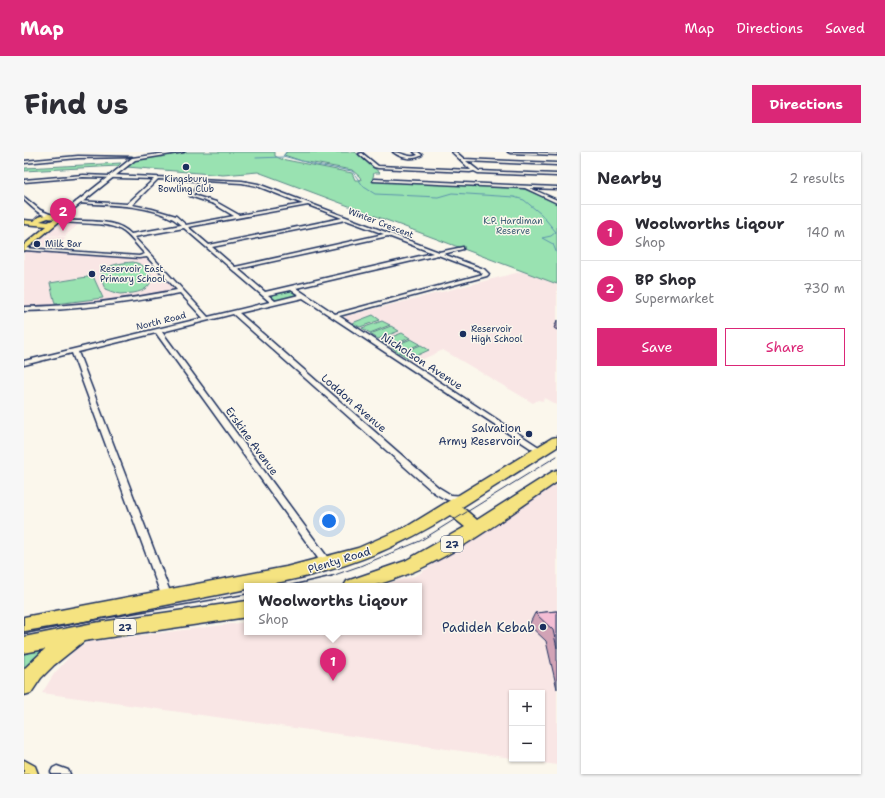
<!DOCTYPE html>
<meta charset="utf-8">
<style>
body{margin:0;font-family:"Shantell Sans",sans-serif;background:#f7f7f7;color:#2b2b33}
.controls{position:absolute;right:12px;bottom:12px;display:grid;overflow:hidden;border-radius:0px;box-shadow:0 1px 3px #0004}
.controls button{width:36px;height:36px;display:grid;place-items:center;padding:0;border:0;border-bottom:1px solid #e1e1e2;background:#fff;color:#2b2b33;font:20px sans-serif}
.you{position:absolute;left:305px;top:369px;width:14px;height:14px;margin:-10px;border:3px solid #fff;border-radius:50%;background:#1a73e8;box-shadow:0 0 0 6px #1a73e833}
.badge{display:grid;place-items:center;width:26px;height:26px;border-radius:50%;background:#db2777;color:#fff;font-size:13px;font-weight:700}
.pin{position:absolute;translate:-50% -33px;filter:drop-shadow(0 1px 2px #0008)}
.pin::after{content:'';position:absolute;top:21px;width:14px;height:12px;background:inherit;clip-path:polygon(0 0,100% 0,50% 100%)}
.popup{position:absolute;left:220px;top:431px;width:178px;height:52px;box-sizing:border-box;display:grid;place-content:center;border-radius:0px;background:#fff;filter:drop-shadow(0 1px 3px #0005);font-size:13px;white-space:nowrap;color:#7c7c81}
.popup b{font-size:15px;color:#2b2b33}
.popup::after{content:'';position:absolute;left:50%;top:100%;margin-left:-8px;border:8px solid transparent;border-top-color:#fff}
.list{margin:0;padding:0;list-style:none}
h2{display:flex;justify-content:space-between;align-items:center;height:52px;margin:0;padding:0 16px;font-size:17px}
h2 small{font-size:13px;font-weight:400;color:#7c7c81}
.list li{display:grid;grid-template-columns:26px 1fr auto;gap:12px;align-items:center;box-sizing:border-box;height:56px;padding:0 16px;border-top:1px solid #e1e1e2}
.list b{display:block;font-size:15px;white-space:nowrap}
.list p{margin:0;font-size:13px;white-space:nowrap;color:#7c7c81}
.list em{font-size:13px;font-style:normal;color:#7c7c81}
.actions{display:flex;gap:8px;padding:12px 16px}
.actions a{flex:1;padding:9px 0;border:1px solid #db2777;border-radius:0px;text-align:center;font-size:14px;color:#db2777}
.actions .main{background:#db2777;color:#fff}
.map{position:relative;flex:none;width:533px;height:622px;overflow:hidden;border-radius:0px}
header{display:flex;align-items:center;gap:24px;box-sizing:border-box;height:56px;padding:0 20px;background:#db2777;color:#fff}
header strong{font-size:19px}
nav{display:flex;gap:22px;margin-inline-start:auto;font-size:14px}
.intro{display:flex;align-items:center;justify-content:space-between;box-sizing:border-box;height:96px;padding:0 24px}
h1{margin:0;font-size:28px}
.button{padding:10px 18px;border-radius:0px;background:#db2777;color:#fff;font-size:14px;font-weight:700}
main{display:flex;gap:24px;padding:0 24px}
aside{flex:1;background:#fff;border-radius:0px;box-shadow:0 1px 3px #0004}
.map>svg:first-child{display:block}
.built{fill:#f9e6e5}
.green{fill:#99e2b1;stroke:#5a8888}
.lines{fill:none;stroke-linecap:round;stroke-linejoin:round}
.stream{stroke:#5b93ad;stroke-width:1}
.street-casing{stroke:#1b2f5e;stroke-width:3}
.secondary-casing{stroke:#1b2f5e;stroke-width:3}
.primary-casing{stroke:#1b2f5e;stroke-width:3}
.highway-casing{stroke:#1b2f5e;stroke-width:3}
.street{fill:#fbf7ec;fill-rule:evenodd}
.secondary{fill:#fbf7ec;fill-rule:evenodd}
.primary{fill:#f5e381;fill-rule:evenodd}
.highway{fill:#f5e381;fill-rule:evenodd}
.tram-far1{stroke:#1b2f5e;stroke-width:1}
.tram{stroke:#1b2f5e;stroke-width:1.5}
.wall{fill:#d2a3b6;stroke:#1b2f5e}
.building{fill:#f4bdd4;stroke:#1b2f5e}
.poi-dot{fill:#1b2f5e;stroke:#fbf7ec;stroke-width:1.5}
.labels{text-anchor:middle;stroke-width:3;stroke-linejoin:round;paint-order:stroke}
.far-poi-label{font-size:9px;fill:#1b2f5e;stroke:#fbf7ec;text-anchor:start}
.far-park-label{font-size:9px;fill:#3a5c73;stroke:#fbf7ec}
.far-street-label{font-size:9px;fill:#1b2f5e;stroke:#fbf7ec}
.shield{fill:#fbf7ec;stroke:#5e6b89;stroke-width:1}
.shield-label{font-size:10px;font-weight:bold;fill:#1b2f5e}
.street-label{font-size:11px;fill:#1b2f5e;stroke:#fbf7ec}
.poi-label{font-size:11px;fill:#1b2f5e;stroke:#fbf7ec;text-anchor:end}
.near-poi-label{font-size:13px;fill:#1b2f5e;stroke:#fbf7ec;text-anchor:end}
</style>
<header>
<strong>Map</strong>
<nav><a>Map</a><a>Directions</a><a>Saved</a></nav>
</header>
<div class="intro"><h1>Find us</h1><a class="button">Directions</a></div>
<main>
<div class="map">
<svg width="533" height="622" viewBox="0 0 533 622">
<rect width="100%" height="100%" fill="#fbf7ec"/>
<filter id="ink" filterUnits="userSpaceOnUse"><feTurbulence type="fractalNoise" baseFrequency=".025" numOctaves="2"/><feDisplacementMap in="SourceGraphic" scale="8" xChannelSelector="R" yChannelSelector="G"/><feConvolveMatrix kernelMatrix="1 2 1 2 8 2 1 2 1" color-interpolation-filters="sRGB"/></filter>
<g filter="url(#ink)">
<path class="built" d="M36 71 55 72 41 84 21 83Z
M20 84 43 85 32 95 8 94Z
M2 99 122 107 149 136 148 138 95 147 41 153 0 154V101Z
M500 119 533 131V253L520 246 519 249 514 248 509 251 419 198 390 211 319 165Z
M533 330V613L493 607H518V541H488V606L18 541 30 522 51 498 64 490 223 470V480H395V434H356L393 423Z"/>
<path class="green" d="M164 0H251V4L257 7 328 21 331 28H337L336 25 328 18 278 9 260 3 263 0H331L356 21H350L348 29 492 35 500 37 533 51V132L234 20 199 23 103 15 111 8Z
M97 11 94 14 0 19 1 16Z
M109 110C130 114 136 137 109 141 105 141 100 142 96 142 91 141 86 139 81 137L79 132 77 120C86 112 97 111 109 110Z
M69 124 79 146 31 152 26 131Z
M268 136 279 144 250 151 241 142Z
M349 163 356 168 336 175 328 171Z
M358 169 366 173 346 181 338 176Z
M367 174 375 179 354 187 346 182Z
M378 181 386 186 366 194 357 189Z
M387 187 396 192 375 201 367 195Z
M397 193 405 198 385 207 376 201Z
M25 497 0 520V501Z"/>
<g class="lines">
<path class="stream" d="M262 0 259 4 292 13 328 19 340 35 351 42 414 45 428 41 490 45 500 48 517 62 532 80 527 84 518 86 529 92 533 102
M232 6 259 5"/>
<defs>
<path id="street" d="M369 0C378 0 384 7 394 3L390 0H394L398 3C389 9 377 6 369 0Z
M428 0H432L440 7 533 11V13L442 9 455 19 533 22V24L454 21 450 19 446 20 354 16 350 15 335 2 338 1 354 14 447 18Z
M484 0 533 1V3L486 1Z
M54 4 108 5 54 6 0 11V9Z
M59 23 85 24 87 23 218 29 234 32 415 100 439 95V97L419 102 460 117 465 122 463 124 315 164 521 299 520 301H514L279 146 215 161 414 335 427 343 443 344 444 346 443 348C428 352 420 347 408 339L209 162 138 180 307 410 309 413 307 416 304 417 301 416 132 181 54 200 148 445 147 448 143 449 139 448 48 201 0 213V209L179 166 156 141C104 151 53 158 0 159V155C52 154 103 148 153 138L123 105 115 106 0 98V96L115 104 121 102C115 96 104 81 97 78 82 69 52 73 33 69V68L35 67C58 72 90 64 107 82L157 73C154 71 151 67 147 66 121 52 83 53 54 51L52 50 54 49 103 52 130 27 59 25 0 30V28ZM134 27 176 29 166 44 190 52 210 64 162 73 152 64 128 57 108 53ZM180 29 218 31 233 34 279 52 215 63 192 50 169 43ZM284 53 318 66 185 93 164 75ZM322 68 360 82 211 115 188 95ZM160 76 246 150 184 165 110 85ZM364 84 409 101 241 140 214 117ZM414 103 456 119 459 122 311 162 272 136ZM267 138 275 143 251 149 244 143Z
M350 27 533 35V37L506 36 533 48V51L501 36 349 29Z
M0 45 16 58 28 63V65C17 65 8 55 0 48Z
M33 614 44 618 46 622H28L27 620 29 616Z"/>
<path id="secondary" d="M149 0H160L111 8 37 67 32 66 108 6Z"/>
<path id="primary" d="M24 62 34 63 38 67 0 99V93L23 74 0 72V68L10 69 14 65ZM24 66 31 67 24 70 16 69Z"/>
<path id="highway" d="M533 285V295L438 355 453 368 528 320 533 318V330C477 368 417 416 351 433 342 436 330 434 320 434L323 429 381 409 441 375 426 363C378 393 335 411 280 425 261 429 243 434 223 434V437L0 481V465L262 415 334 396 384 374 528 286Z
M223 449V465L60 489 30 513 17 526 7 541 0 543V517L21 497 0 501V485L70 471Z
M0 608 11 614 14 622H0Z"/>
</defs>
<use href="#street" class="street-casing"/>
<use href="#secondary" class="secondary-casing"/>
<use href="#primary" class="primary-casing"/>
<use href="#highway" class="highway-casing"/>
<use href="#street" class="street"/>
<use href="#secondary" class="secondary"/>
<use href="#primary" class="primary"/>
<use href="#highway" class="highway"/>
<path class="tram-far1" d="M305 425 336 414 396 389 533 304"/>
<path class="tram" d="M263 434 308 424
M0 480 223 442"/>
</g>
<path class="wall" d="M533 168V178L530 176Z
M533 459V537L522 489 505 473 511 461Z"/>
<path class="building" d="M533 459V496L529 478 511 461Z"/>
</g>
<g class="poi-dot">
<circle cx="162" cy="15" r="4"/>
<circle cx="13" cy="92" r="4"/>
<circle cx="68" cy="122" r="4"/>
<circle cx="439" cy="182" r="4"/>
<circle cx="505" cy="282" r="4"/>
<circle cx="519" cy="475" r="4"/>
</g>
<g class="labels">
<g class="far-poi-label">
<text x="162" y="30" text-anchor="middle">Kingsbury<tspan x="162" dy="10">Bowling Club</tspan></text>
<text x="21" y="95">Milk Bar</text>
<text x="76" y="120">Reservoir East<tspan x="76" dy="10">Primary School</tspan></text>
<text x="447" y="180">Reservoir<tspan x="447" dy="10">High School</tspan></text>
</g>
<g class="far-park-label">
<text x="489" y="72">K.P. Hardiman<tspan x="489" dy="10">Reserve</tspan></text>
</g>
<g class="far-street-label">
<text transform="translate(357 71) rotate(21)" y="3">Winter Crescent</text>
<text transform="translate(137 169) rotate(-14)" y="3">North Road</text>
</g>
<g class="shield">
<rect x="417" y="384" width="22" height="16" rx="3"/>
<rect x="90" y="467" width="22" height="16" rx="3"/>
</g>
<g class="shield-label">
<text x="428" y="396">27</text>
<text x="101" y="479">27</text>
</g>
<g class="street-label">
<text transform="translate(398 209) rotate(33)" y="4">Nicholson Avenue</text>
<text transform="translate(330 251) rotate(41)" y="4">Loddon Avenue</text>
<text transform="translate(228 289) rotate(54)" y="4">Erskine Avenue</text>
<text transform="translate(315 408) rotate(-17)" y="4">Plenty Road</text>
</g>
<g class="poi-label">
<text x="497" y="280">Salvation<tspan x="497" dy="13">Army Reservoir</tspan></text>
</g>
<g class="near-poi-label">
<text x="511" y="480">Padideh Kebab</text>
</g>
</g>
</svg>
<div class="controls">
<button>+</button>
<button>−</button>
</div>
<div class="you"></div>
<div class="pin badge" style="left:309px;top:529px">1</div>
<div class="popup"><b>Woolworths Liqour</b>Shop</div>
<div class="pin badge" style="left:39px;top:79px">2</div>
</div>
<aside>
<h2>Nearby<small>2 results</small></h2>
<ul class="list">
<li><span class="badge">1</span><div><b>Woolworths Liqour</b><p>Shop</p></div><em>140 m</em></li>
<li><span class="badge">2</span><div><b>BP Shop</b><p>Supermarket</p></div><em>730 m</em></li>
</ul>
<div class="actions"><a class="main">Save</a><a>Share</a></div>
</aside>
</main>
